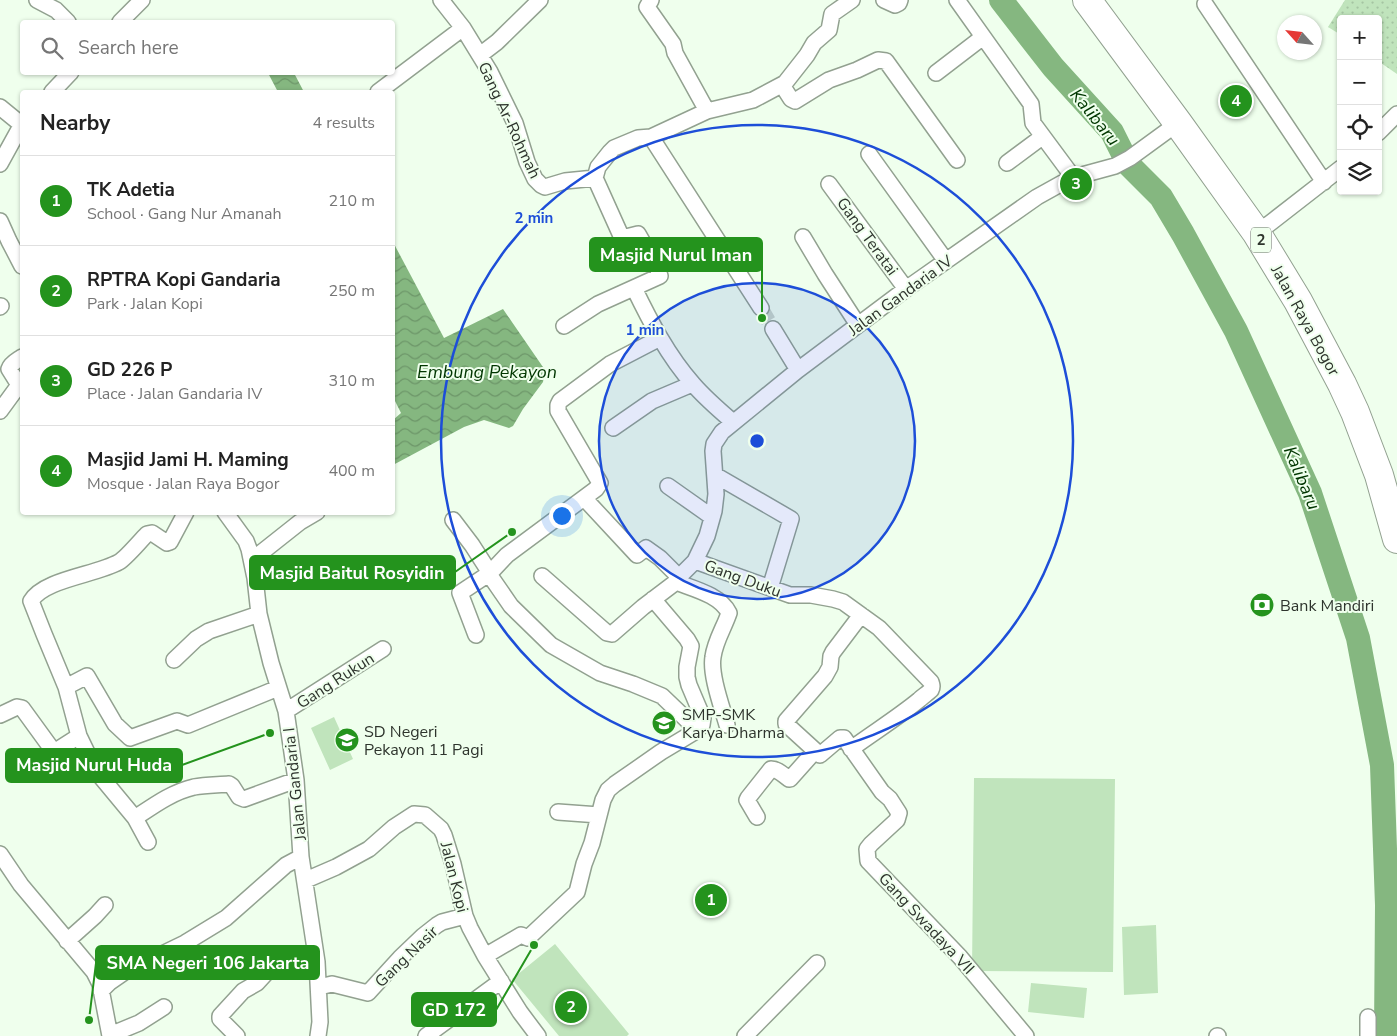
<!DOCTYPE html>
<meta charset="utf-8">
<style>
body{margin:0;font-family:"Nunito Sans",sans-serif;background:#f6f6f6;color:#222}
.controls{position:absolute;right:15px;top:15px;display:grid;overflow:hidden;border-radius:5px;box-shadow:0 1px 4px #0004}
.controls button{width:45px;height:45px;display:grid;place-items:center;padding:0;border:0;border-bottom:1px solid #e0e0e0;background:#fff;color:#222;font:25px sans-serif}
.compass{position:absolute;left:1277px;top:15px;width:45px;height:45px;border-radius:50%;background:#fff;box-shadow:0 1px 4px #0004;rotate:297deg}
.you{position:absolute;left:561px;top:515px;width:18px;height:18px;margin:-12px;border:4px solid #fff;border-radius:50%;background:#1a73e8;box-shadow:0 0 0 8px #1a73e833}
.badge{display:grid;place-items:center;width:32px;height:32px;border-radius:50%;background:#24931d;color:#fff;font-size:16px;font-weight:700}
.pin{position:absolute;translate:-50% -50%;border:2px solid #fff;box-shadow:0 1px 5px #0006}
.list{margin:0;padding:0;list-style:none}
h2{display:flex;justify-content:space-between;align-items:center;height:65px;margin:0;padding:0 20px;font-size:21px}
h2 small{font-size:16px;font-weight:400;color:#767676}
.list li{display:grid;grid-template-columns:32px 1fr auto;gap:15px;align-items:center;box-sizing:border-box;height:90px;padding:0 20px;border-top:1px solid #e0e0e0}
.list b{display:block;font-size:19px;white-space:nowrap}
.list p{margin:0;font-size:16px;white-space:nowrap;color:#767676}
.list em{font-size:16px;font-style:normal;color:#767676}
.icon{flex:none;width:28px;height:28px;fill:none;stroke:currentColor;stroke-width:2;stroke-linecap:round;stroke-linejoin:round}
.map{position:relative;flex:none;width:1397px;height:1036px;overflow:hidden}
.search{position:absolute;background:#fff;box-shadow:0 1px 4px #0004;left:20px;top:20px;width:375px;height:55px;display:flex;align-items:center;gap:12px;box-sizing:border-box;padding:0 18px;border-radius:5px;color:#767676;font-size:19px}
.panel{position:absolute;background:#fff;box-shadow:0 1px 4px #0004;left:20px;top:90px;width:375px;height:425px;border-radius:5px}
.map>svg:first-child{display:block}
.grass{fill:url(#grass-dots)}
.green{fill:#c0e4bc}
.water{fill:url(#water-waves)}
.lines{fill:none;stroke-linecap:round;stroke-linejoin:round}
.river{stroke:#85b780;stroke-width:24}
.street-tunnel{stroke:#c8d6c7;stroke-width:15;stroke-dasharray:15 8;stroke-linecap:butt}
.street-casing{stroke:#92a190;stroke-width:18}
.highway-casing{stroke:#92a190;stroke-width:30}
.street{stroke:#fff;stroke-width:15}
.highway{stroke:#fff;stroke-width:28}
.ring{fill:none;stroke:#1d4ed8;stroke-width:2.5}
.labels{text-anchor:middle;stroke-width:4;stroke-linejoin:round;paint-order:stroke}
.shield{fill:#efffed;stroke:#687167;stroke-width:1}
.shield-label{font-size:15px;font-weight:bold;fill:#2e342d}
.street-label{font-size:16px;fill:#2e342d;stroke:#efffed}
.poi-label{font-size:16px;fill:#2e342d;stroke:#efffed;text-anchor:start}
.water-label{font-size:18px;font-style:italic;fill:#003600;stroke:#efffed}
.centre{fill:#1d4ed8;stroke:#efffed;stroke-width:2.5}
.ring-label{font-size:15px;text-anchor:middle;font-weight:bold;fill:#1d4ed8;stroke:#efffed;stroke-width:4;stroke-linejoin:round;paint-order:stroke}
.leader{fill:none;stroke:#24931d;stroke-width:2}
.callout-dot{fill:#24931d;stroke:#efffed;stroke-width:2}
.callout{fill:#24931d;stroke:#24931d;stroke-width:2}
.callout-label{font-size:18px;text-anchor:middle;font-weight:bold;fill:#fff}
</style>
<div class="map">
<svg width="1397" height="1036" viewBox="0 0 1397 1036">
<defs>
<pattern id="grass-dots" width="8" height="8" patternUnits="userSpaceOnUse" patternTransform="scale(1.25)"><rect width="8" height="8" fill="#c0e4bc"/><path d="M2 2h.1M6 6h.1" fill="none" stroke="#a5c4a2" stroke-width="1.8" stroke-linecap="round"/></pattern>
<pattern id="water-waves" width="16" height="10" patternUnits="userSpaceOnUse" patternTransform="scale(1.25)"><rect width="16" height="10" fill="#85b780"/><path d="M0 5q4-4 8 0t8 0" fill="none" stroke="#6d9669"/></pattern>
</defs>
<rect width="100%" height="100%" fill="#efffed"/>
<path class="grass" d="M1345 0H1397V74L1378 61V19H1341V35L1328 27Z"/>
<path class="green" d="M334 717 353 759 330 770 311 728Z
M974 778 1115 779 1113 972 972 971Z
M1156 925 1158 993 1124 995 1122 927Z
M555 944 629 1034 627 1036H559L512 979Z
M1031 983 1087 988 1084 1018 1028 1012Z"/>
<path class="water" d="M268 73H294L304 92H278Z
M393 242 444 338 503 309 545 370 543 382 523 409 513 426 509 428 484 420 464 427 393 465V420L401 413 393 397Z"/>
<g class="lines">
<path class="river" d="M1001 0 1053 67 1112 132 1128 164 1161 197 1183 234 1236 331 1310 493 1358 638 1382 765 1387 905 1386 1036"/>
<path class="street-tunnel" d="M761 308 773 329"/>
<defs>
<path id="street" d="M37 0 56 10 68 22
M441 0 463 28 490 72 515 123 527 162 535 179 541 185 545 187 565 181 595 178 598 167 610 152 614 148 638 138 651 137 707 111 753 100 785 83 807 55 814 43 829 30 832 14 852 0
M651 0 647 7 673 44 675 53 707 111
M884 0 895 5 899 3 900 0
M957 0 1031 104 1033 123 1073 177
M1205 4 1324 182
M120 22 142 0
M480 55 497 42 540 0
M936 73 983 37
M782 85 791 99 795 101 829 80 857 70 878 60 886 61 957 160
M52 92 71 72
M378 92 463 28
M0 107 22 125
M1378 133 1397 114
M651 137 761 308
M869 154 946 261
M1007 163 1042 137
M0 164 22 124
M829 184 906 289
M0 221 9 241 22 266
M1256 232 1269 224 1341 168
M803 237 825 274 858 325
M634 288C650 321 668 356 693 384 705 398 719 410 733 422
M0 307 1 306
M564 326 598 304 660 276 657 267 638 234 622 238 595 178
M773 329 798 370
M0 411 19 385 9 369C11 363 18 360 22 357
M613 428 652 401 692 384
M715 475 791 519 770 588
M668 486 712 517
M584 498 637 555 646 548 660 558 679 577
M225 512 246 541 249 549 255 578 259 614 271 663 286 711 296 780 301 857 317 962 320 1022 318 1036
M453 520 472 545 490 573 491 577 511 606 551 645 600 673 633 684 662 696 687 720 696 731
M252 560 300 522 317 512
M695 561 790 595H811L833 599 843 602 879 628 931 682C932 686 933 686 931 690 928 693 922 697 919 700 897 718 874 732 851 749
M542 576 607 633 612 634 643 607 676 582 679 577 695 561 707 536 714 511 716 494 713 451 714 444 722 432 798 370 906 289 1037 197 1073 177 1082 175 1115 166 1130 158 1178 123
M676 582C694 589 720 595 729 613 724 628 715 641 713 657 710 675 722 707 727 725
M861 615 833 652 831 656 830 667 825 676 786 721V724L820 755 840 738H844L882 792 890 799 899 813 897 820 871 844 867 849 868 861 960 957 1026 1036
M476 635 460 593 490 573 507 555 596 489 600 483 558 411V405L560 401 610 364 660 338
M174 660 196 639 209 631 259 614
M66 687 87 676 115 724 130 738 177 721 188 725 278 688
M286 711 383 649
M0 715 17 707 22 708 54 752 79 736
M558 812 599 815
M757 817 747 800 748 798 771 769C778 769 783 775 789 779H790L815 751
M135 818 101 777 92 763 79 736 66 687 44 634 31 601C44 579 96 575 119 562 126 558 140 541 147 534L152 533 167 543 170 542 186 512
M148 842 135 818C153 806 172 792 194 787 205 785 217 785 229 784L232 786 239 797 244 799 296 780
M0 854 21 885 94 972 100 984 110 1036
M306 880 336 867 369 849 394 827 414 814 425 815 441 829 444 835 453 864 465 916 470 928 485 956 520 1012 538 1036
M67 941 95 916 105 905
M485 956 521 935 528 938 577 892 584 864 592 843 603 800 608 790 615 784 661 752 696 731 702 725 703 718 689 685 687 677V667L691 646 687 639 653 599
M319 987 332 984 368 993 400 958 423 936 437 925 442 922 465 916
M101 991 110 982 123 973 185 943 226 918 286 865 301 857
M1368 1017V1036
M110 1035 139 1023 164 1007
M237 1036 220 1019V1016L243 991 257 983 279 959 296 966 317 962
M426 1036 501 981
M745 1036 817 963
M1217 1036H1218"/>
<path id="highway" d="M1087 0 1178 123 1256 232 1298 301 1342 384 1355 412 1379 475 1397 539"/>
</defs>
<use href="#street" class="street-casing"/>
<use href="#highway" class="highway-casing"/>
<use href="#street" class="street"/>
<use href="#highway" class="highway"/>
</g>
<circle cx="757" cy="441" r="158" fill="#1d4ed8" fill-opacity=".12"/>
<g class="ring">
<circle cx="757" cy="441" r="158"/>
<circle cx="757" cy="441" r="316"/>
</g>
<defs>
<symbol id="bank-disc" viewBox="-11 -11 22 22"><circle r="9.5" fill="#24931d" stroke="#efffed"/><path d="M-6-4H6V4H-6ZM0-2.3a2.3 2.3 0 1 0 0 4.6a2.3 2.3 0 1 0 0-4.6Z" fill="#fff"/></symbol>
<symbol id="school-disc" viewBox="-11 -11 22 22"><circle r="9.5" fill="#24931d" stroke="#efffed"/><path d="M0-5L7-2L0 1L-7-2ZM-4 1L0 2.5L4 1V4Q0 6-4 4Z" fill="#fff"/></symbol>
</defs>
<g fill-rule="evenodd">
<use href="#bank-disc" x="1248" y="591" width="28" height="28"/>
<use href="#school-disc" x="650" y="709" width="28" height="28"/>
<use href="#school-disc" x="333" y="726" width="28" height="28"/>
</g>
<g class="labels">
<rect class="shield" x="1251" y="227.5" width="20" height="25" rx="4"/>
<g class="shield-label">
<text x="1261" y="245">2</text>
</g>
<g class="street-label">
<text transform="translate(510 120) rotate(65)" y="6">Gang Ar-Rohmah</text>
<text transform="translate(868 236) rotate(54)" y="6">Gang Teratai</text>
<text transform="translate(900 295) rotate(-36)" y="6">Jalan Gandaria IV</text>
<text transform="translate(1306 320) rotate(61)" y="6">Jalan Raya Bogor</text>
<text transform="translate(743 578) rotate(20)" y="6">Gang Duku</text>
<text transform="translate(335 680) rotate(-33)" y="6">Gang Rukun</text>
<text transform="translate(294 784) rotate(-96)" y="6">Jalan Gandaria I</text>
<text transform="translate(455 877) rotate(76)" y="6">Jalan Kopi</text>
<text transform="translate(927 923) rotate(47)" y="6">Gang Swadaya VII</text>
<text transform="translate(406 956) rotate(-44)" y="6">Gang Nasir</text>
</g>
<g class="poi-label">
<text x="1280" y="611">Bank Mandiri</text>
<text x="682" y="720">SMP-SMK<tspan x="682" dy="18">Karya Dharma</tspan></text>
<text x="364" y="737">SD Negeri<tspan x="364" dy="18">Pekayon 11 Pagi</tspan></text>
</g>
<g class="water-label">
<text transform="translate(1095 117) rotate(51)" y="6">Kalibaru</text>
<text x="487" y="378">Embung Pekayon</text>
<text transform="translate(1302 478) rotate(67)" y="6">Kalibaru</text>
</g>
</g>
<circle cx="757" cy="441" r="8" class="centre"/>
<g class="ring-label">
<text x="534" y="223">2 min</text>
<text x="645" y="335">1 min</text>
</g>
<path class="leader" d="M762 318L762 254M512 532L455 572M270 733L182 765M89 1020L96 963M534 945L496 1010"/>
<g class="callout-dot">
<circle cx="762" cy="318" r="5"/>
<circle cx="512" cy="532" r="5"/>
<circle cx="270" cy="733" r="5"/>
<circle cx="89" cy="1020" r="5"/>
<circle cx="534" cy="945" r="5"/>
</g>
<g class="callout">
<rect x="590" y="238" width="172" height="33" rx="5"/>
<rect x="250" y="556" width="205" height="33" rx="5"/>
<rect x="6" y="749" width="176" height="33" rx="5"/>
<rect x="96" y="946" width="223" height="33" rx="5"/>
<rect x="412" y="993" width="84" height="33" rx="5"/>
</g>
<g class="callout-label">
<text x="676" y="261">Masjid Nurul Iman</text>
<text x="352" y="579">Masjid Baitul Rosyidin</text>
<text x="94" y="771">Masjid Nurul Huda</text>
<text x="208" y="969">SMA Negeri 106 Jakarta</text>
<text x="454" y="1016">GD 172</text>
</g>
</svg>
<div class="controls">
<button>+</button>
<button>−</button>
<button><svg class="icon" aria-label="locate" viewBox="0 0 24 24"><circle cx="12" cy="12" r="6"/><path d="M12 2v4M12 18v4M2 12h4M18 12h4"/></svg></button>
<button><svg class="icon" aria-label="layers" viewBox="0 0 24 24"><path d="M12 4l9 5-9 5-9-5zM3 14l9 5 9-5"/></svg></button>
</div>
<svg class="compass" viewBox="-18 -18 36 36"><path d="M0-13l5 13h-10z" fill="#e53935"/><path d="M0 13l5-13h-10z" fill="#767676"/></svg>
<div class="you"></div>
<div class="pin badge" style="left:711px;top:900px">1</div>
<div class="pin badge" style="left:571px;top:1007px">2</div>
<div class="pin badge" style="left:1076px;top:184px">3</div>
<div class="pin badge" style="left:1236px;top:101px">4</div>
<div class="search"><svg class="icon" aria-label="search" viewBox="0 0 24 24"><circle cx="10" cy="10" r="6"/><path d="M15 15l6 6"/></svg>Search here</div>
<section class="panel">
<h2>Nearby<small>4 results</small></h2>
<ul class="list">
<li><span class="badge">1</span><div><b>TK Adetia</b><p>School · Gang Nur Amanah</p></div><em>210 m</em></li>
<li><span class="badge">2</span><div><b>RPTRA Kopi Gandaria</b><p>Park · Jalan Kopi</p></div><em>250 m</em></li>
<li><span class="badge">3</span><div><b>GD 226 P</b><p>Place · Jalan Gandaria IV</p></div><em>310 m</em></li>
<li><span class="badge">4</span><div><b>Masjid Jami H. Maming</b><p>Mosque · Jalan Raya Bogor</p></div><em>400 m</em></li>
</ul>
</section>
</div>
